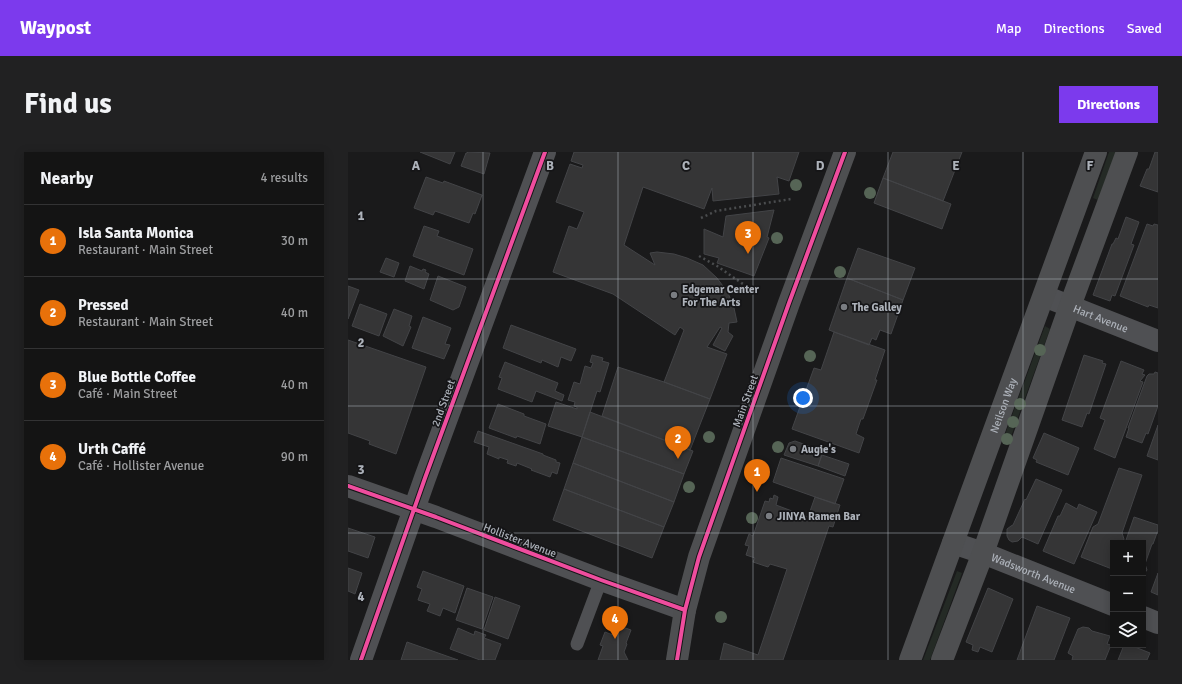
<!DOCTYPE html>
<meta charset="utf-8">
<style>
body{margin:0;font-family:Signika,sans-serif;background:#212122;color:#f1f3f6}
.controls{position:absolute;right:12px;bottom:12px;display:grid;overflow:hidden;border-radius:0px;box-shadow:0 2px 10px #0003}
.controls button{width:36px;height:36px;display:grid;place-items:center;padding:0;border:0;border-bottom:1px solid #333334;background:#141414;color:#f1f3f6;font:20px sans-serif}
.you{position:absolute;left:455px;top:246px;width:14px;height:14px;margin:-10px;border:3px solid #fff;border-radius:50%;background:#1a73e8;box-shadow:0 0 0 6px #1a73e833}
.badge{display:grid;place-items:center;width:26px;height:26px;border-radius:50%;background:#7c3aed;color:#fff;font-size:13px;font-weight:700}
.pin{position:absolute;translate:-50% -33px;filter:drop-shadow(0 1px 2px #0008)}
.pin::after{content:'';position:absolute;top:21px;width:14px;height:12px;background:inherit;clip-path:polygon(0 0,100% 0,50% 100%)}
.list{margin:0;padding:0;list-style:none}
h2{display:flex;justify-content:space-between;align-items:center;height:52px;margin:0;padding:0 16px;font-size:17px}
h2 small{font-size:13px;font-weight:400;color:#9d9ea0}
.list li{display:grid;grid-template-columns:26px 1fr auto;gap:12px;align-items:center;box-sizing:border-box;height:72px;padding:0 16px;border-top:1px solid #333334}
.list b{display:block;font-size:15px;white-space:nowrap}
.list p{margin:0;font-size:13px;white-space:nowrap;color:#9d9ea0}
.list em{font-size:13px;font-style:normal;color:#9d9ea0}
.icon{flex:none;width:22px;height:22px;fill:none;stroke:currentColor;stroke-width:2;stroke-linecap:round;stroke-linejoin:round}
.map{position:relative;flex:none;width:810px;height:508px;overflow:hidden;border-radius:0px}
header{display:flex;align-items:center;gap:24px;box-sizing:border-box;height:56px;padding:0 20px;background:#7c3aed;color:#fff}
header strong{font-size:19px}
nav{display:flex;gap:22px;margin-inline-start:auto;font-size:14px}
.intro{display:flex;align-items:center;justify-content:space-between;box-sizing:border-box;height:96px;padding:0 24px}
h1{margin:0;font-size:28px}
.button{padding:10px 18px;border-radius:0px;background:#7c3aed;color:#fff;font-size:14px;font-weight:700}
main{display:flex;gap:24px;padding:0 24px}
aside{flex:1;background:#141414;border-radius:0px;box-shadow:0 2px 10px #0003}
.map>svg:first-child{display:block}
.green{fill:#242a25}
.building{fill:#353536;stroke:#434447}
.lines{fill:none;stroke-linecap:round;stroke-linejoin:round}
.path{stroke:#4a4c4e;stroke-width:2.5;stroke-dasharray:2 3;stroke-linecap:butt}
.lane{stroke:#4f5053;stroke-width:13}
.street{stroke:#4f5053;stroke-width:22}
.secondary{stroke:#4e4f51;stroke-width:22}
.cycleway-casing{stroke:#151517;stroke-width:6}
.cycleway{stroke:#ef4d9e;stroke-width:4}
.tree{fill:#566556}
.grid{fill:none;stroke:#adb2ba;stroke-width:1;stroke-opacity:0.55}
.poi-dot{fill:#7a7d82;stroke:#151517;stroke-width:1.5}
.labels{text-anchor:middle;stroke-width:3.5;stroke-linejoin:round;paint-order:stroke}
.poi-label{font-size:11px;font-weight:bold;fill:#adb2ba;stroke:#151517;text-anchor:start}
.street-label{font-size:11px;fill:#adb2ba;stroke:#151517}
.grid-label{font-size:13px;text-anchor:middle;font-weight:bold;fill:#adb2ba;stroke:#151517;stroke-width:3.5;stroke-linejoin:round;paint-order:stroke}
</style>
<header>
<strong>Waypost</strong>
<nav><a>Map</a><a>Directions</a><a>Saved</a></nav>
</header>
<div class="intro"><h1>Find us</h1><a class="button">Directions</a></div>
<main>
<aside>
<h2>Nearby<small>4 results</small></h2>
<ul class="list">
<li><span class="badge" style="background:#e8710a">1</span><div><b>Isla Santa Monica</b><p>Restaurant · Main Street</p></div><em>30 m</em></li>
<li><span class="badge" style="background:#e8710a">2</span><div><b>Pressed</b><p>Restaurant · Main Street</p></div><em>40 m</em></li>
<li><span class="badge" style="background:#e8710a">3</span><div><b>Blue Bottle Coffee</b><p>Café · Main Street</p></div><em>40 m</em></li>
<li><span class="badge" style="background:#e8710a">4</span><div><b>Urth Caffé</b><p>Café · Hollister Avenue</p></div><em>90 m</em></li>
</ul>
</aside>
<div class="map">
<svg width="810" height="508" viewBox="0 0 810 508">
<rect width="100%" height="100%" fill="#1a1a1b"/>
<path class="green" d="M761 0H768L750 48 745 46Z
M697 174 702 177 661 290 659 291H656L655 288Z
M609 419 614 421 582 508H575Z"/>
<path class="building" d="M72 0H107L102 12Z
M120 0 142 1 136 22 113 14 118 1H119Z
M226 0H451L441 29 429 25 431 42 365 49 364 36 356 57 295 35 276 93 307 113 302 101 309 100 326 102 339 106 355 113 369 126 380 141 386 156 389 170 381 171 380 180 385 184 377 199 365 193 374 176 372 175 359 195 379 202 362 247 316 230 336 178 332 175 327 183 265 142 205 120 221 74 229 77 236 60 208 50 222 12 234 16 235 13 223 9Z
M545 0H614L595 49 535 26Z
M807 0H810V40L792 34 799 17H801Z
M78 25 95 31 96 29 134 43 127 62 125 61 121 71 87 59 85 63 66 56Z
M535 26 603 52 594 77 526 51Z
M426 58 419 85 421 86 406 124 369 111 371 106 356 102V77L375 85 378 64Z
M778 65 791 70 783 92 786 93 767 144 764 143 762 149 745 143 764 92H765L768 86 770 87Z
M799 72 805 74 806 72 810 73V156L801 153 800 155 772 144Z
M76 74 91 79 89 84 125 97 116 123 65 104Z
M510 96 567 116 555 148 499 126Z
M38 106 51 111 46 125 32 120Z
M62 114 74 119 75 117 78 118 77 120 81 122 76 137 57 129Z
M90 124 118 135 111 155 105 158 82 148Z
M499 126 555 148 543 182 532 178 528 188 524 186 521 193 481 178Z
M0 134 11 138 0 167Z
M12 152 39 162 31 184 4 174Z
M46 157 64 164 61 174 63 175 55 194 35 184Z
M75 165 103 176 97 192 102 193 96 207 64 196Z
M163 173 228 197 223 209 213 205 210 215 194 208 193 211 155 196Z
M486 180 537 198 527 228H529L515 267H513L508 282 516 286 511 301 444 277 466 216 473 218Z
M0 188 78 215 48 302 21 292 22 289 0 281Z
M244 203 255 206 254 209 261 211 252 240 249 239 234 285 200 274 208 250 229 257V255L226 254 227 250 220 248 226 230 232 232 237 214 243 216 245 211 242 210Z
M736 203 755 209 754 211 758 212 741 262 739 261 734 275 714 268Z
M773 209 796 218 794 222 797 223 792 229 795 230 767 306 746 297 757 268 752 266Z
M157 210 210 231 207 239 216 243 214 249 188 239 184 250 150 237 154 226 151 225Z
M270 215 316 230 362 247 342 298 254 264Z
M807 220 810 221V254L800 282 798 281 794 291 778 285 781 276H780L799 224 801 222H806Z
M150 252 176 262V264L198 272 192 292 169 284 168 286 141 276Z
M242 260 345 299 336 322 234 285Z
M810 273V308L799 304Z
M130 279 195 302V303L208 308V310L212 311 209 322 204 320 202 325 183 318 184 317 169 311 168 314 159 311 160 308 151 305V307L139 302 141 295 126 290Z
M696 281 731 296 720 323 688 310 689 308 685 306Z
M234 285 336 322 326 350 225 311Z
M447 289 475 299 470 314 436 303 441 291Z
M474 303 501 312 497 324 470 314Z
M433 306 496 327 487 352 425 330Z
M225 311 326 350 316 375 216 337Z
M771 316 794 323 774 381 776 387 775 391H765L764 417 733 405 745 375 750 372Z
M688 327 714 338 690 392 674 385 670 389 664 390 661 388 659 384V377L663 374 665 373 677 347 678 348Z
M216 337 316 375 304 406 205 368Z
M426 343 430 345 428 353 460 365 467 345 492 353 485 375 481 374 435 508H372L376 491 410 503 439 417 422 412 420 415 405 410 407 406 398 403 401 394 397 393 401 382 405 384 417 349 421 350 422 346 425 347Z
M718 351 729 357 731 352 749 360 726 412 695 399 710 364H712Z
M786 365 810 373V378L805 392H804L797 412 799 418 795 423V391H777Z
M0 376 27 385 20 406 0 399Z
M0 416 14 421 7 442 0 439Z
M75 419 116 434 107 461 95 456 92 464 79 459 82 452 70 448 74 437 69 435Z
M810 421V443L803 440Z
M119 436 145 445 134 477 108 468Z
M640 436 665 447 644 500 632 495 630 500 624 498 625 493 618 490Z
M147 445 172 454 160 487 136 478Z
M689 454 722 466 706 508H669Z
M269 473 283 478 278 491 279 492 276 500 280 508H250L255 494 252 493 257 480 265 483Z
M735 475 741 476 744 479 762 484 759 492 763 493 757 508H724L725 504 720 501 730 477Z
M110 476 126 483 127 479 138 483 136 486 153 492 147 508H132L102 497Z
M59 490 110 508H53Z
M776 493H782L802 501 799 508H770Z"/>
<g class="lines">
<path class="path" d="M353 66 368 59 443 47
M351 104 369 114 408 141"/>
<path class="lane" d="M229 492 253 428"/>
<g class="street">
<path id="s1" d="M696 144 810 189"/>
<path d="M0 334 88 365 253 428 337 458"/>
<path id="s2" d="M605 391 635 401 765 453"/>
<path d="M795 465 810 471"/>
<path d="M13 508 77 326 197 0"/>
</g>
<g class="secondary">
<path d="M329 508 337 458 351 405 441 151 497 0"/>
<path id="s3" d="M562 508 748 0"/>
<path d="M594 508 635 401 722 154 779 0"/>
</g>
<defs>
<path id="cycleway" d="M0 334 88 365 253 428 337 458
M13 508 77 326 197 0
M329 508 337 458 351 405 441 151 497 0"/>
</defs>
<use href="#cycleway" class="cycleway-casing"/>
<use href="#cycleway" class="cycleway"/>
</g>
<g class="tree">
<circle cx="448" cy="33" r="6"/>
<circle cx="522" cy="41" r="6"/>
<circle cx="429" cy="86" r="6"/>
<circle cx="492" cy="120" r="6"/>
<circle cx="692" cy="198" r="6"/>
<circle cx="462" cy="204" r="6"/>
<circle cx="672" cy="252" r="6"/>
<circle cx="665" cy="270" r="6"/>
<circle cx="361" cy="285" r="6"/>
<circle cx="659" cy="287" r="6"/>
<circle cx="430" cy="295" r="6"/>
<circle cx="341" cy="335" r="6"/>
<circle cx="404" cy="366" r="6"/>
<circle cx="373" cy="465" r="6"/>
</g>
<path class="grid" d="M135 0V508M270 0V508M405 0V508M540 0V508M675 0V508M0 127H810M0 254H810M0 381H810"/>
<g class="poi-dot">
<circle cx="326" cy="143" r="4"/>
<circle cx="496" cy="155" r="4"/>
<circle cx="445" cy="297" r="4"/>
<circle cx="421" cy="364" r="4"/>
</g>
<g class="labels">
<g class="poi-label">
<text x="334" y="141">Edgemar Center<tspan x="334" dy="13">For The Arts</tspan></text>
<text x="504" y="159">The Galley</text>
<text x="453" y="301">Augie's</text>
<text x="429" y="368">JINYA Ramen Bar</text>
</g>
<g class="street-label">
<text dy="4" stroke="none"><textPath href="#s1" startOffset="61">Hart Avenue</textPath></text>
<text transform="translate(397 249) rotate(-70)" y="4">Main Street</text>
<text transform="translate(95 251) rotate(-70)" y="4">2nd Street</text>
<text dy="4" stroke="none"><textPath href="#s3" startOffset="271">Neilson Way</textPath></text>
<text transform="translate(172 388) rotate(21)" y="4">Hollister Avenue</text>
<text dy="4" stroke="none"><textPath href="#s2" startOffset="86">Wadsworth Avenue</textPath></text>
</g>
</g>
<g class="grid-label">
<text x="68" y="18">A</text>
<text x="202" y="18">B</text>
<text x="338" y="18">C</text>
<text x="472" y="18">D</text>
<text x="608" y="18">E</text>
<text x="742" y="18">F</text>
<text x="13" y="68">1</text>
<text x="13" y="195">2</text>
<text x="13" y="322">3</text>
<text x="13" y="449">4</text>
</g>
</svg>
<div class="controls">
<button>+</button>
<button>−</button>
<button><svg class="icon" aria-label="layers" viewBox="0 0 24 24"><path d="M12 4l9 5-9 5-9-5zM3 14l9 5 9-5"/></svg></button>
</div>
<div class="you"></div>
<div class="pin badge" style="left:409px;top:340px;background:#e8710a">1</div>
<div class="pin badge" style="left:330px;top:307px;background:#e8710a">2</div>
<div class="pin badge" style="left:400px;top:102px;background:#e8710a">3</div>
<div class="pin badge" style="left:267px;top:487px;background:#e8710a">4</div>
</div>
</main>
